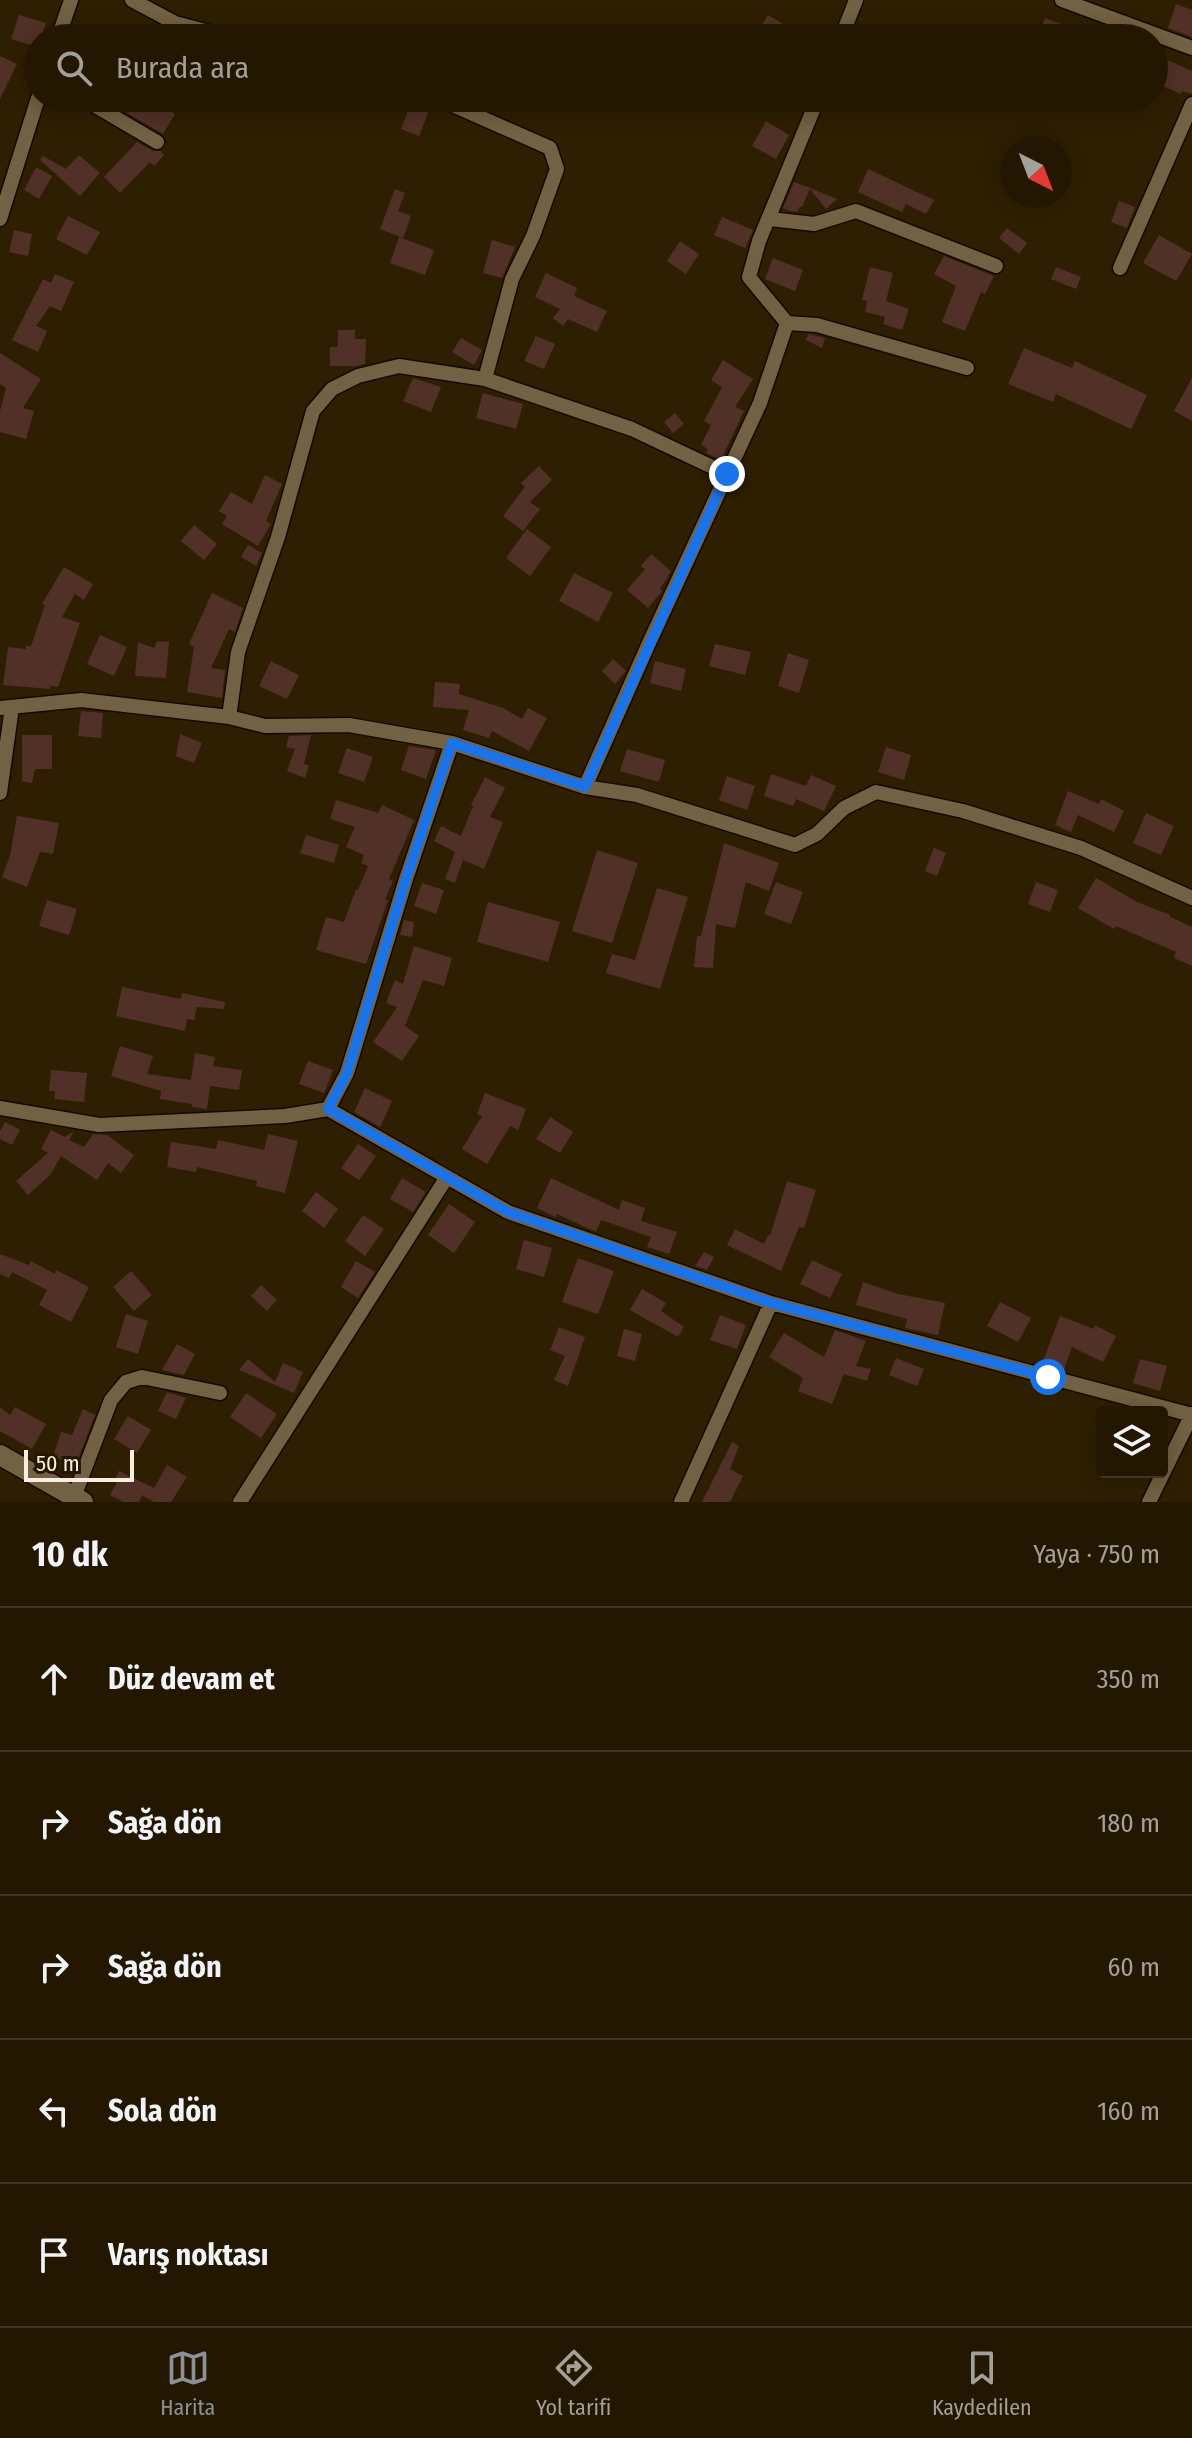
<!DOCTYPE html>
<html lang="tr">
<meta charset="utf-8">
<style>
body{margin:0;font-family:"Fira Sans Condensed",sans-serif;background:#2f2411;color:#f1f3f6}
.controls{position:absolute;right:24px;bottom:24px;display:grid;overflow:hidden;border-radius:8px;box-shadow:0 4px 20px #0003}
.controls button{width:72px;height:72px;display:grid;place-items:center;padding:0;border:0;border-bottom:2px solid #403624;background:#231702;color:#f1f3f6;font:40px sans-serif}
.compass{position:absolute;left:1000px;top:136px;width:72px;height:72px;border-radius:50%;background:#231702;box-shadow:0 4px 20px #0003;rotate:138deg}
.scale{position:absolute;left:24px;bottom:20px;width:110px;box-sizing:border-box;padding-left:8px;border:4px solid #f9efde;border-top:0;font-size:22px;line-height:28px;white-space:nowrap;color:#f9efde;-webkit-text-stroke:6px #251600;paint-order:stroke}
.stop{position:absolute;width:24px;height:24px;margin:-18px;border:6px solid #1a73e8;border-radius:50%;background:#fff}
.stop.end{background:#1a73e8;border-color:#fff;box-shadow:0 2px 8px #0008}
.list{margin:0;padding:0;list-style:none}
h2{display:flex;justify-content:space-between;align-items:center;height:104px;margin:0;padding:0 32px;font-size:34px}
h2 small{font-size:26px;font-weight:400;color:#a39f99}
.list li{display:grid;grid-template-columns:52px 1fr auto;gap:24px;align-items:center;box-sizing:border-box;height:144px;padding:0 32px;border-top:2px solid #403624}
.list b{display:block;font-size:30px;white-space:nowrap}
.list em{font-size:26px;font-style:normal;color:#a39f99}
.icon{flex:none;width:44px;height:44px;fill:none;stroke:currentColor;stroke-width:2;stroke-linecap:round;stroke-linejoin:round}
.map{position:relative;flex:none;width:1192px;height:1502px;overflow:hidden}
.search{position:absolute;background:#231702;box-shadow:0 4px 20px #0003;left:24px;right:24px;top:24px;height:88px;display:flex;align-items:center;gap:20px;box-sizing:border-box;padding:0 28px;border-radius:44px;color:#a39f99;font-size:30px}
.sheet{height:824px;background:#231702}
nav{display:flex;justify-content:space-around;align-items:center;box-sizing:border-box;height:112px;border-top:2px solid #403624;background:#231702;font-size:22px;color:#a39f99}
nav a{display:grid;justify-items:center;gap:4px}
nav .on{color:#8c9099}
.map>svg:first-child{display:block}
.building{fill:#513127}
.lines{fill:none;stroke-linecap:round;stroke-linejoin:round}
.street-casing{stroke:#140900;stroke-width:17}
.secondary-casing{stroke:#140900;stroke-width:23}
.street{stroke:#726142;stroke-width:14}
.secondary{stroke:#726142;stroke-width:20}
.route{stroke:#1a73e8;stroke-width:10}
</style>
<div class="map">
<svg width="1192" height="1502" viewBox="0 0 1192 1502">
<rect width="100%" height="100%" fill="#2f1f02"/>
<path class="building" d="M1176 4 1192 10V37L1168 28Z
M19 15 46 23 41 38H38V47L11 39Z
M768 15 794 30 789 38H754Z
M1045 18 1070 27 1066 38H1038Z
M971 25 995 38H964Z
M1154 54 1192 71V94L1182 91 1181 94 1154 82Z
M0 56 17 64 0 99Z
M136 98H148L175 114 163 134 127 113Z
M411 104 429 111 419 136 401 129Z
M766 121 789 135 776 159 752 146Z
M137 142 153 151H160L164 155 154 166 150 162 120 193 104 177Z
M79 155 100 173 80 196 40 160 43 156 66 169Z
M36 167 52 176 39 199 24 190Z
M868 169 934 200 926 214 906 204 902 212 858 192Z
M794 182 808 187 837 199 826 209 810 189 802 207 800 206 797 212 790 211 783 208Z
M395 189 405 193 398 211 411 216 403 238 380 229Z
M1119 201 1135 207 1127 228 1111 222Z
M68 216 100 232 87 255 56 239Z
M722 217 753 230 745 248 714 235Z
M1007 228 1027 243 1019 254 999 238Z
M14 230 32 234 28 256 9 252Z
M1159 235 1192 254 1176 281 1143 263Z
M399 237 434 250 425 275 390 263Z
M492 240 515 247 502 278 483 273Z
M680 241 699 254 686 274 667 261Z
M944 256 994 276 985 294 981 292 965 331 942 322 956 286 934 274Z
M773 258 803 270 795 291 765 279Z
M870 267 893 273 886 301 909 309 902 330 883 324 885 317 865 312 867 301 862 300Z
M1056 267 1081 277 1076 289 1051 279Z
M546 273 577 288 574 296 607 311 597 332 568 319 563 326 553 318 560 309 535 297Z
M55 274 74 282 61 311 50 306 36 326 47 331 38 352 12 340 43 279 51 283Z
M338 330H355V339H366L365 364 355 366H330V347H338Z
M808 334 825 338 822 348 806 340Z
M536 336 555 344 544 369 524 361Z
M461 338 482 350 474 365 452 352Z
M1024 348 1072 368 1075 361 1147 395 1131 429 1056 394 1053 402 1008 384Z
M0 353 41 379 23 408 34 411 26 439 0 432V411L6 388 0 384Z
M723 360 753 379 735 407 744 411 721 460 706 453 708 449 701 445 711 425 704 421 722 387 711 380Z
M413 378 441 387 431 412 403 401Z
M1192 378V421L1174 411Z
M483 393 523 404 516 429 476 418Z
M675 413 684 424 673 433 664 422Z
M539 466 552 480 530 502 540 509 523 531 503 516 525 487 521 483Z
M265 475 282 484 266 521 271 524 258 546 222 524 227 516 219 511 231 492 252 504Z
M194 525 217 544 204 560 181 541Z
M527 529 551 547 530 576 506 558Z
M248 545 262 553 256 566 241 557Z
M651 554 671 571 660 589 662 591 648 608 627 590 645 569 641 566Z
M64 567 93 584 84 600 75 594 62 617 80 623 58 687 50 686V689L3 685 8 647 26 649V646H31L45 605 42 604Z
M574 573 613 593 598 622 559 601Z
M212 593 243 608 235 632 229 629 211 668 225 670 222 698 187 692 194 647 189 644Z
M100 635 127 647 114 676 87 664Z
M157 641 169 642 166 678 135 676 138 642 154 648Z
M715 644 751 652 745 675 709 666Z
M788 653 809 660 799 693 778 686Z
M613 659 626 671 615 684 602 671Z
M271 661 299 675 287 699 259 686Z
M655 661 686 669 681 691 650 683Z
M435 682 460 684 459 694 503 708 522 719 528 708 547 718 529 751 492 731 489 738 463 730 469 710 433 707Z
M81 711 103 713 101 738 78 736Z
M180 734 202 743 194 763 176 756Z
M22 735H52V769H35L32 783 22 781Z
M311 735 304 764 309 766 305 778 287 771 295 749 286 747 289 736Z
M409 746 436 750 426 779 401 770Z
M886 747 911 755 904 780 878 772Z
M347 748 373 757 364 782 338 773Z
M627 749 665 760 659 782 620 771Z
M771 774 806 786 811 775 836 786 824 811 796 799 793 806 764 796Z
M727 776 755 786 747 810 719 800Z
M485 777 505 788 490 817 503 822 484 869 463 860 455 883 445 879 455 852 434 841 441 826 461 836 473 806 471 805Z
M1068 791 1099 804 1101 799 1124 811 1114 832 1078 815 1071 832 1055 825Z
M336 800 378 813 382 805 414 820 389 879 393 881 385 899 388 900 366 964 316 950 326 917 344 922 356 889 358 890 368 866 361 863 364 855 346 847 355 827 330 819Z
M1146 813 1174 826 1161 855 1133 843Z
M17 816 59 823 53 854 40 852 27 887 2 877 10 856Z
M306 835 339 845 334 863 300 853Z
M724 843 779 863 769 891 746 882 735 928 716 924 713 968 694 967 697 936H701Z
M934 848 946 853 937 876 925 871Z
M597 850 638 863 612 943 572 931Z
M1096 878 1137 902 1170 915V917L1192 927V966L1174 958 1176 952 1116 926 1114 929 1078 908Z
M776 882 803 892 791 924 764 914Z
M1036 882 1058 890 1050 912 1028 904Z
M422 883 444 890 436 914 414 906Z
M657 888 688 897 660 989 606 973 612 954 635 960Z
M47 900 77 909 69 935 39 926Z
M488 902 560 922 548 962 477 942Z
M404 920 414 922 412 937 400 935Z
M414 946 452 958 444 986 423 980 405 1026 419 1036 402 1061 373 1042 397 1007 386 1003 395 980 403 984Z
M122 987 181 999 182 993 225 1002 224 1009 197 1007 194 1020 187 1019 185 1031 116 1016Z
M120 1046 153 1056 147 1074 191 1080 195 1053 215 1057 213 1066 242 1070 239 1090 210 1086 207 1109 192 1107V1104L160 1099 161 1091 111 1076Z
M308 1061 333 1070 324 1093 299 1084Z
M51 1070 87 1073 84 1102 54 1099 55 1091H49Z
M365 1088 392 1101 380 1127 354 1112Z
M485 1093 526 1109 518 1130 510 1126 487 1164 462 1149 482 1116 477 1114Z
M550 1117 573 1132 560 1153 536 1139Z
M5 1122 20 1130 12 1145 0 1139V1131Z
M51 1130 65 1137 74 1131 69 1140 84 1147 93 1134 107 1135 134 1155 121 1173 108 1163 97 1180 61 1156 51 1174 28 1195 16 1181 48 1153 41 1149Z
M268 1134 298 1141 285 1193 256 1186 257 1181 197 1167 196 1172 167 1167 171 1142 216 1149 218 1140 264 1150Z
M358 1144 376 1156 359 1180 341 1168Z
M402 1178 426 1192 413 1212 390 1199Z
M551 1178 619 1210 622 1200 645 1208 641 1221 677 1232 669 1254 647 1247 651 1237 601 1220 596 1232 557 1214 555 1217 537 1208Z
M787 1181 816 1190 804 1228 799 1227 781 1271 727 1245 735 1229 764 1244 768 1235 770 1236Z
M316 1192 338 1209 324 1228 302 1211Z
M449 1204 475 1222 454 1253 428 1235Z
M363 1215 384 1229 365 1256 345 1241Z
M524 1240 552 1248 544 1277 516 1269Z
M704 1252 714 1257 707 1270 695 1266Z
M0 1254 29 1265 31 1261 55 1274 56 1270 89 1287 71 1322 39 1305 47 1290 12 1272 9 1278 0 1274Z
M578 1258 614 1271 598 1314 562 1302Z
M812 1260 842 1274 830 1298 800 1284Z
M356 1261 375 1272 358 1298 341 1287Z
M131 1271 152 1295 134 1311 113 1287Z
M863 1282 898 1294 945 1303 938 1335 905 1328 907 1319 856 1305Z
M261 1285 277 1300 267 1311 251 1296Z
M642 1289 666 1303 661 1311 684 1327 678 1337 630 1310Z
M1000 1302 1031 1318 1018 1342 987 1326Z
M126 1314 148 1321 138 1354 116 1347Z
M720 1315 746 1325 737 1349 710 1340Z
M1060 1316 1094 1329 1095 1325 1116 1336 1103 1362 1072 1347 1064 1369 1043 1361Z
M559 1327 585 1337 568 1386 554 1380 565 1356 550 1350Z
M624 1329 642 1334 635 1361 617 1356Z
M835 1330 866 1341 856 1366 871 1369 867 1381 844 1374 832 1404 798 1391 803 1378 769 1357 784 1333 824 1357Z
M177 1344 195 1354 184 1375 162 1370Z
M896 1358 924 1369 917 1386 889 1375Z
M248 1359 275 1382 283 1363 303 1372 294 1393 239 1370Z
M1140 1359 1167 1366 1160 1391 1133 1383Z
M167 1392 186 1398 176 1419 158 1411Z
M246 1393 277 1414 261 1438 230 1417Z
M0 1407 10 1415 15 1407 46 1424 32 1449 0 1431Z
M83 1409 95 1415 76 1464 53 1457 61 1432 72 1435Z
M128 1416 151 1430 137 1453 114 1439Z
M732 1442 739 1446 730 1469 743 1476 730 1502H702Z
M167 1465 187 1477 171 1502H154L142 1495 139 1502H123L110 1495 118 1480 115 1479 119 1471 154 1488Z"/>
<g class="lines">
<defs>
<path id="street" d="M132 0 175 23 232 38
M1062 0 1192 48
M58 38 71 0
M841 38 856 0
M82 98 157 142
M437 98 550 148 557 169 533 236 512 279 485 379
M0 219 38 98
M770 219 814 224 856 211 996 266
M1120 268 1192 104
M787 323 817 325 967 368
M0 708 81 700 229 717 265 726 349 725 452 743 585 787 637 795 795 845 817 834 844 808 876 792 963 811 1081 848 1192 898
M229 717 238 652 278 537 313 411 332 389 358 376 399 366 485 379 632 429 727 474
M585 787 649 643 760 403 787 323 749 277 759 241 818 98
M0 793 12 707
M0 1108 99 1125 285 1116 328 1109 508 1212 771 1303 1192 1415
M328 1109 347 1073 406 879 452 743
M72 1502 111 1400 126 1382 142 1377 220 1393
M240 1502 447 1177
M681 1502 771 1303
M1149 1502 1192 1414"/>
<path id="secondary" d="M0 1455 83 1502"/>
</defs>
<use href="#street" class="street-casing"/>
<use href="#secondary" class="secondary-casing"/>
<use href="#street" class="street"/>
<use href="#secondary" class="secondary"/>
</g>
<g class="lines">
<path class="route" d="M727 474 585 787 452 743 406 879 347 1073 328 1109 508 1212 771 1303 1048 1377"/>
</g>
</svg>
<div class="controls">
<button><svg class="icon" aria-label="layers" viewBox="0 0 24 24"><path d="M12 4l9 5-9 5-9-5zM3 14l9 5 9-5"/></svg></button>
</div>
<svg class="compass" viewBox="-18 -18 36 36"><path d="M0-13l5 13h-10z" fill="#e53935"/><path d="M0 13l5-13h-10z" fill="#a39f99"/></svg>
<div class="scale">50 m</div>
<div class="stop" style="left:1048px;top:1377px"></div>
<div class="stop end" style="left:727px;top:474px"></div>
<div class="search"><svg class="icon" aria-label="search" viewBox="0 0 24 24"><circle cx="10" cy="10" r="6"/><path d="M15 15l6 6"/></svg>Burada ara</div>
</div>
<section class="sheet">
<h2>10 dk<small>Yaya · 750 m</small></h2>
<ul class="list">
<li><svg class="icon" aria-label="ahead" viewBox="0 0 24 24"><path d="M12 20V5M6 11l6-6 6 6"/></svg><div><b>Düz devam et</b></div><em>350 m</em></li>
<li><svg class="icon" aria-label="right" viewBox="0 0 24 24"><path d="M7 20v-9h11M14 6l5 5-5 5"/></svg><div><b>Sağa dön</b></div><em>180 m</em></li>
<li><svg class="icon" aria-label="right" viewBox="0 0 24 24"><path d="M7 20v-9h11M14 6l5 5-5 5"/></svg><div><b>Sağa dön</b></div><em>60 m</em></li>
<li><svg class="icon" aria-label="left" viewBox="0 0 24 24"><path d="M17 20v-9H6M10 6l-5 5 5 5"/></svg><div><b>Sola dön</b></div><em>160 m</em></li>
<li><svg class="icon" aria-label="arrive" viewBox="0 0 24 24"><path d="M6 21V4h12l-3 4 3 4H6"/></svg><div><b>Varış noktası</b></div></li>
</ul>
</section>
<nav>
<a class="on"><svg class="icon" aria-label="map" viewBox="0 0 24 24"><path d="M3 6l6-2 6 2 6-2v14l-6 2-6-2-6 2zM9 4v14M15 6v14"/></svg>Harita</a>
<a><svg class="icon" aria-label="directions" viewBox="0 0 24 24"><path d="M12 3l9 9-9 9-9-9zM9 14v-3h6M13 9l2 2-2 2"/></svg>Yol tarifi</a>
<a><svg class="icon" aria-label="saved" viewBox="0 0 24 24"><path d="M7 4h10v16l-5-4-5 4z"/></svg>Kaydedilen</a>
</nav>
